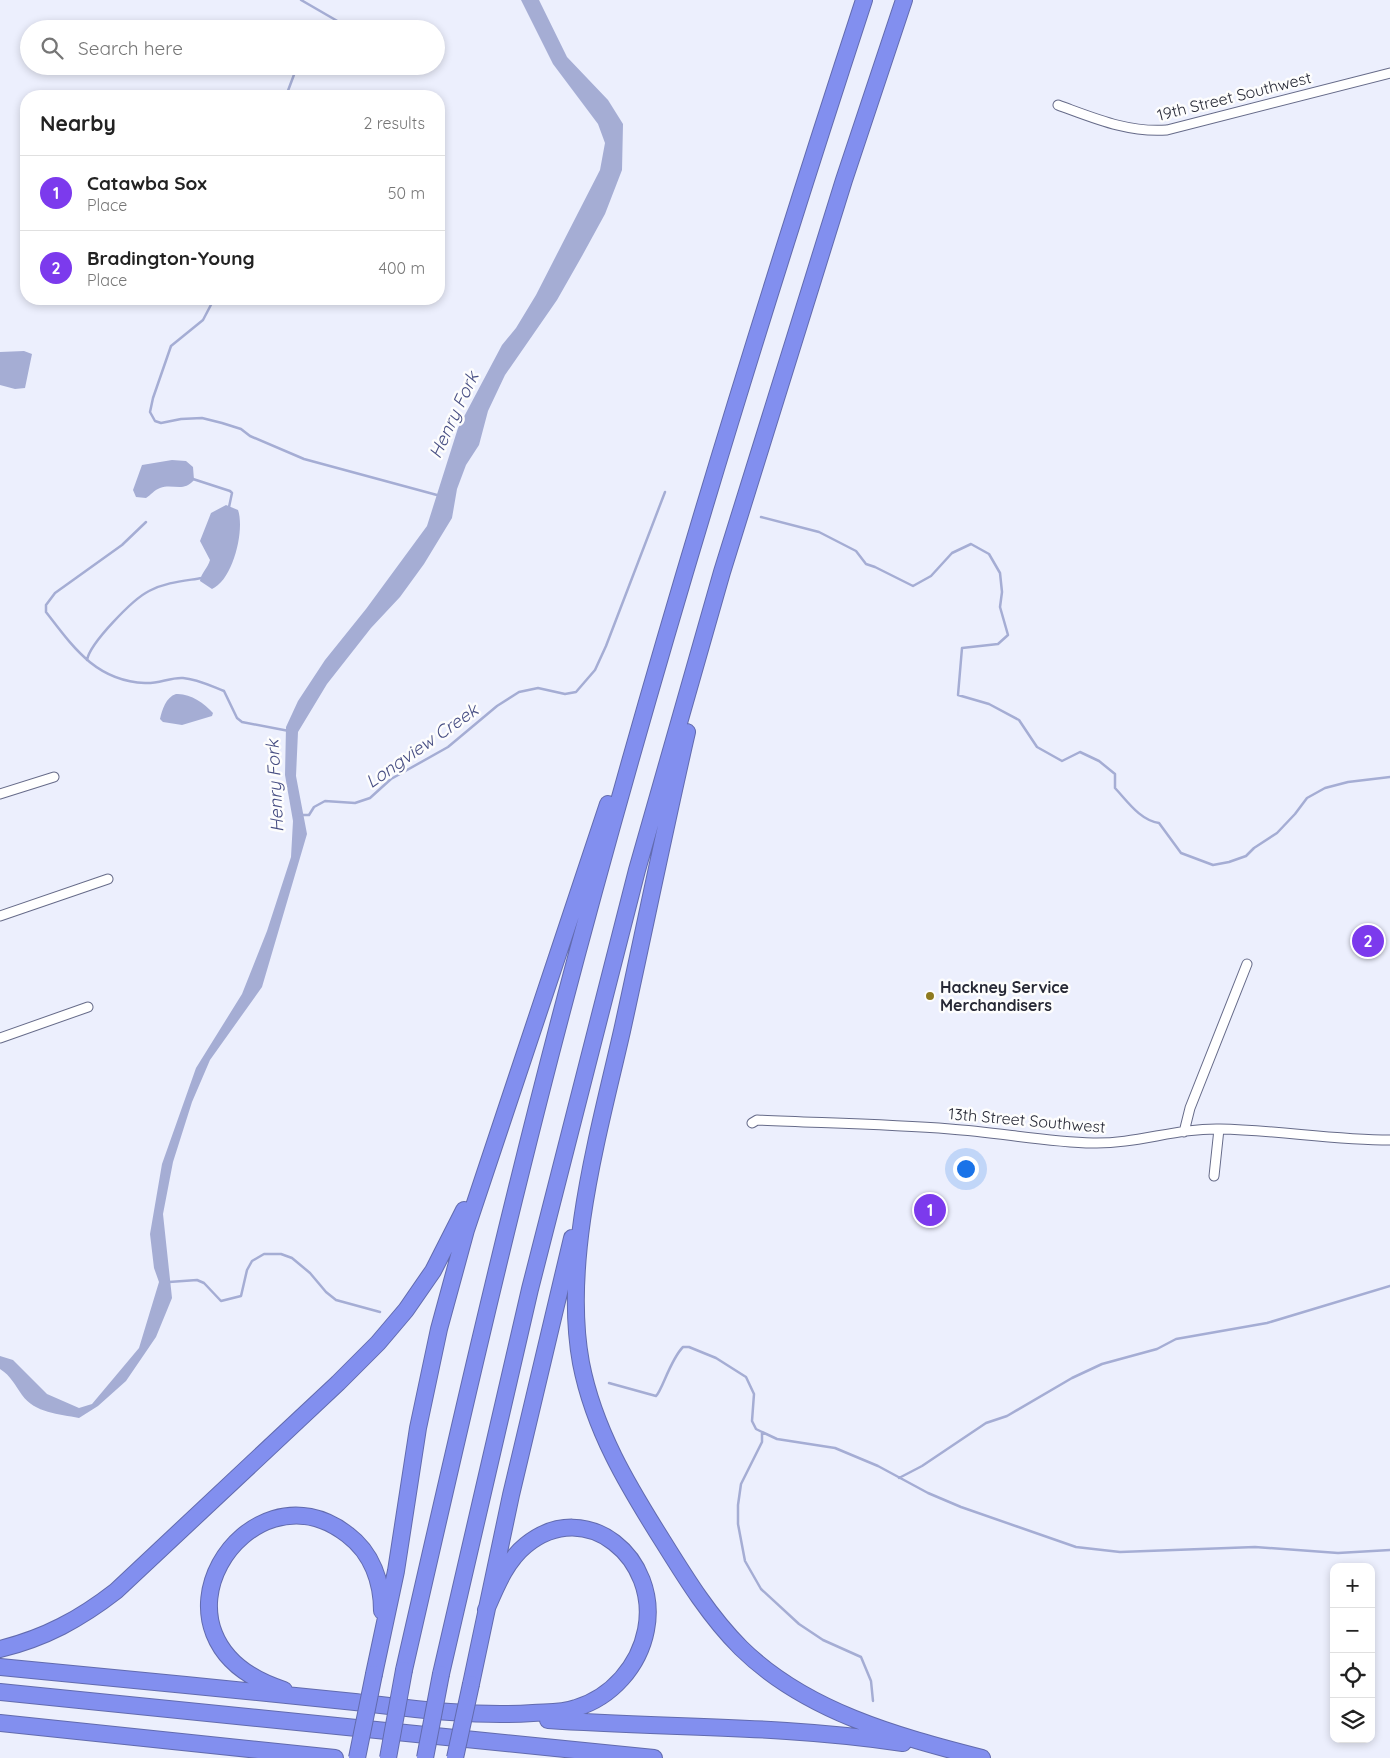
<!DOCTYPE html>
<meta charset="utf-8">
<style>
body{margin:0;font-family:Quicksand,sans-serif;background:#f6f6f6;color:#222}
.controls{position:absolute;right:15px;bottom:15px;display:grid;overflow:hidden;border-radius:10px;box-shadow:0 2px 8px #0003}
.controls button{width:45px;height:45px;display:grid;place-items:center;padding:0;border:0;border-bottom:1px solid #e0e0e0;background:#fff;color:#222;font:25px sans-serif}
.you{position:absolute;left:965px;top:1168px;width:18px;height:18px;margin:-12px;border:4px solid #fff;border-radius:50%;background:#1a73e8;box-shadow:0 0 0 8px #1a73e833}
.badge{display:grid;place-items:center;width:32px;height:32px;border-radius:50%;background:#7c3aed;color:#fff;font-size:16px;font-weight:700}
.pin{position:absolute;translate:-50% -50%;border:2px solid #fff;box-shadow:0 1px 5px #0006}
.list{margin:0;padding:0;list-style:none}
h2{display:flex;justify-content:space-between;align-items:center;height:65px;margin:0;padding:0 20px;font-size:21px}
h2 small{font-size:16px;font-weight:400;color:#767676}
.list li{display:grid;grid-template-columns:32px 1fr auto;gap:15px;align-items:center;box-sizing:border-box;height:75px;padding:0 20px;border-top:1px solid #e0e0e0}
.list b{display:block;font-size:19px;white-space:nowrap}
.list p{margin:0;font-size:16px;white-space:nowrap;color:#767676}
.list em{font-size:16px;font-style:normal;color:#767676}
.icon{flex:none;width:28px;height:28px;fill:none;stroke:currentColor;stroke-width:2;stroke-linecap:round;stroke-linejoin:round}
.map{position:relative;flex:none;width:1390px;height:1758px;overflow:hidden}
.search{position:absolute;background:#fff;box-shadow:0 2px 8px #0003;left:20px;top:20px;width:425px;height:55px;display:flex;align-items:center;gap:12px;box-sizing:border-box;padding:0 18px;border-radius:28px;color:#767676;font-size:19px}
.panel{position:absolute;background:#fff;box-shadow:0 2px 8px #0003;left:20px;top:90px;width:425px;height:215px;border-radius:20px}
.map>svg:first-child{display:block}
.water{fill:#a5add4}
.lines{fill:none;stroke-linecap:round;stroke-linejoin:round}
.stream{stroke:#a5add4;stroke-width:2.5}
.minor-casing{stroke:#666b89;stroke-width:11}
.motorway-casing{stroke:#626bae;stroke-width:18}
.minor{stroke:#fff;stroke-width:9}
.motorway{stroke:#828fef;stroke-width:16}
.motorway-bridge-casing{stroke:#626bae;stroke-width:18;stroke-linecap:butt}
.motorway-bridge{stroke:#828fef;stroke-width:16}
.poi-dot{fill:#8e7a1f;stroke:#fdfdfd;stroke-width:2}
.labels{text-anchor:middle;stroke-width:5;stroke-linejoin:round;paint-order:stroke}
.street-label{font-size:16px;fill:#272936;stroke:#fdfdfd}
.poi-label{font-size:16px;font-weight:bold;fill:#272936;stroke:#fdfdfd;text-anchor:start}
.water-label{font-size:18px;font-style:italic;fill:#474e83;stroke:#fdfdfd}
</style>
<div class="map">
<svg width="1390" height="1758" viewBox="0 0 1390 1758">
<rect width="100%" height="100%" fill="#eceffd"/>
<path class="water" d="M521 0H539L567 57 608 100 623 124 622 170 605 214 582 256 557 300 505 375 488 411 479 445 466 465 457 489 452 518 424 564 400 597 371 628 327 684 298 732 296 776 307 834 262 987 210 1060 192 1102 173 1162 163 1214 172 1298 156 1337 126 1381 98 1406 79 1418C59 1414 35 1413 22 1395 15 1385 11 1376 0 1369V1356L13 1360 47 1394 79 1408 92 1404 139 1348 159 1282 154 1268 150 1234 162 1164 196 1068 242 994 267 931 291 857 293 821 285 775 286 727 298 701 325 660 366 609 427 526 458 428 502 345 516 328 536 295 600 170 605 143 598 124 553 64Z
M24 351 32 354 25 388 15 389 0 385V352Z
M172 460 186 461 193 467 194 480C183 493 173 483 160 488 154 490 151 495 146 498L136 497 133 490 142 465Z
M226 505 238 510C245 530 233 580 212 589L200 581C201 573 208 568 210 560L200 541 211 513Z
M176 694C190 693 204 703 213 713L212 716 182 725 163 722 160 719C162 710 166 697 176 694Z"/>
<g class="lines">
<path class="stream" d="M301 0 346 26 347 29
M286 96 295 72 304 66
M214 299 203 320 171 346 153 398 150 412 155 421 161 423 181 419 202 418 222 423 241 429 250 436 304 459 437 495
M193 479 230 491 232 493 229 507
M761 517 819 532 856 551 866 564 875 567 913 586 931 576 952 553 971 544 989 554 1000 573 1002 592 1000 607 1008 635 998 644 962 648 958 695 989 704 1019 720 1037 747 1062 761 1080 752 1099 761 1115 774V788C1128 802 1140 820 1159 823L1181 853 1213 865 1229 862 1246 856 1254 848 1277 833 1295 814 1307 798 1325 788 1348 782 1390 777
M146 522 122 545 55 593 46 605V612C73 647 96 681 145 683 158 684 171 677 183 678 197 679 211 686 224 691L237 718 242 722 289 731
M87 660C90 643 133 599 149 591 166 582 184 581 202 578
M299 815H309L314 807 325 801 355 803 370 798 391 779 448 747 497 706 519 692 538 688 565 694 576 692 595 670 606 646 665 492
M169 1282 197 1280 204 1283 221 1301 241 1296 247 1270 252 1261 264 1254H281L292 1258 310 1273 326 1292 336 1300 380 1312
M609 1383 656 1396C662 1391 670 1360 683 1347H689L716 1358 746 1377 754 1394 752 1421 756 1429 762 1432 777 1439 835 1448 878 1466 928 1493 961 1507 1076 1547 1120 1552 1255 1547 1338 1553 1390 1550
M762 1432V1442L741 1484 738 1505V1524L745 1561 761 1589 799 1624 823 1640 861 1657 871 1681 873 1701
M899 1478 922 1466 986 1423 1007 1416 1072 1378 1102 1364 1157 1349 1176 1339 1267 1323 1390 1286"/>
<defs>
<path id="minor" d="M1058 105C1094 118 1128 133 1167 130L1390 73
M0 794 54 777
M0 916 108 879
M0 1038 88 1007
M752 1123 757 1120C821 1123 886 1124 950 1129 997 1132 1045 1142 1093 1143 1136 1144 1177 1128 1220 1129 1277 1130 1333 1140 1390 1140
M1184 1132 1190 1108 1247 964
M1214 1176 1219 1129"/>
<path id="motorway" d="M687 732C664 832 644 931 622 1031 599 1132 562 1260 581 1363 594 1430 628 1486 664 1543 687 1580 710 1617 741 1648 805 1711 896 1736 982 1758
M0 1649C45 1638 80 1619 116 1591L338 1383 378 1343 406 1310 433 1271 464 1210
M0 1667C118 1678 237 1690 355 1702 414 1709 474 1717 533 1713 547 1712 562 1713 576 1708 612 1697 639 1666 646 1630 660 1559 587 1496 526 1545 506 1561 496 1587 486 1610
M404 1670C453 1455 502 1240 558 1026 648 681 753 339 864 0
M374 1674 396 1571 418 1428 439 1329 466 1230 608 804
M441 1674 530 1289 637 870 722 572 844 180 904 0
M471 1684 511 1495 572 1238
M284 1690C128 1640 248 1456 348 1535 372 1553 382 1582 382 1611
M0 1692 654 1758
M548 1720C667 1728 785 1725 903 1743
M0 1723 335 1758"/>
</defs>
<use href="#minor" class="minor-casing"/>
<use href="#motorway" class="motorway-casing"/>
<use href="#minor" class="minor"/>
<use href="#motorway" class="motorway"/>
<defs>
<path id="motorway-bridge" d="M357 1758 374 1674
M388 1758 404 1670
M425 1758 441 1674
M455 1758 471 1684"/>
</defs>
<use href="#motorway-bridge" class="motorway-bridge-casing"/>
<use href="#motorway-bridge" class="motorway-bridge"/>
</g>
<circle class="poi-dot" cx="930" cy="996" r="5"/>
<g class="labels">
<g class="street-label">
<text transform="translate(1234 96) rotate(-14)" y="6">19th Street Southwest</text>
<text transform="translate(1027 1120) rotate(5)" y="6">13th Street Southwest</text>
</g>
<g class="poi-label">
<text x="940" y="993">Hackney Service<tspan x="940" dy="18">Merchandisers</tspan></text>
</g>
<g class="water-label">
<text transform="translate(454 415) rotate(-65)" y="6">Henry Fork</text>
<text transform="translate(422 746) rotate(-35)" y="6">Longview Creek</text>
<text transform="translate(275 786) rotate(-93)" y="6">Henry Fork</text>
</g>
</g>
</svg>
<div class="controls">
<button>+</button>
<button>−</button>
<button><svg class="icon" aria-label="locate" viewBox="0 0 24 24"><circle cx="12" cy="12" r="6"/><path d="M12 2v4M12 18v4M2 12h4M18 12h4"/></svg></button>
<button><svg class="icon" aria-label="layers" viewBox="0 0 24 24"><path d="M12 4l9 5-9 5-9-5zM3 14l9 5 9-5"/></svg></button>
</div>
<div class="you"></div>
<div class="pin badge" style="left:930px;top:1210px">1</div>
<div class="pin badge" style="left:1368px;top:941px">2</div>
<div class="search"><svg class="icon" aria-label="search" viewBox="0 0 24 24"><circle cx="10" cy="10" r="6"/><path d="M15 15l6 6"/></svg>Search here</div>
<section class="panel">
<h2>Nearby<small>2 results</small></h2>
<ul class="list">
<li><span class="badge">1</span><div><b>Catawba Sox</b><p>Place</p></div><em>50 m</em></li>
<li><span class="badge">2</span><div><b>Bradington-Young</b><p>Place</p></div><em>400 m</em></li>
</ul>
</section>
</div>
